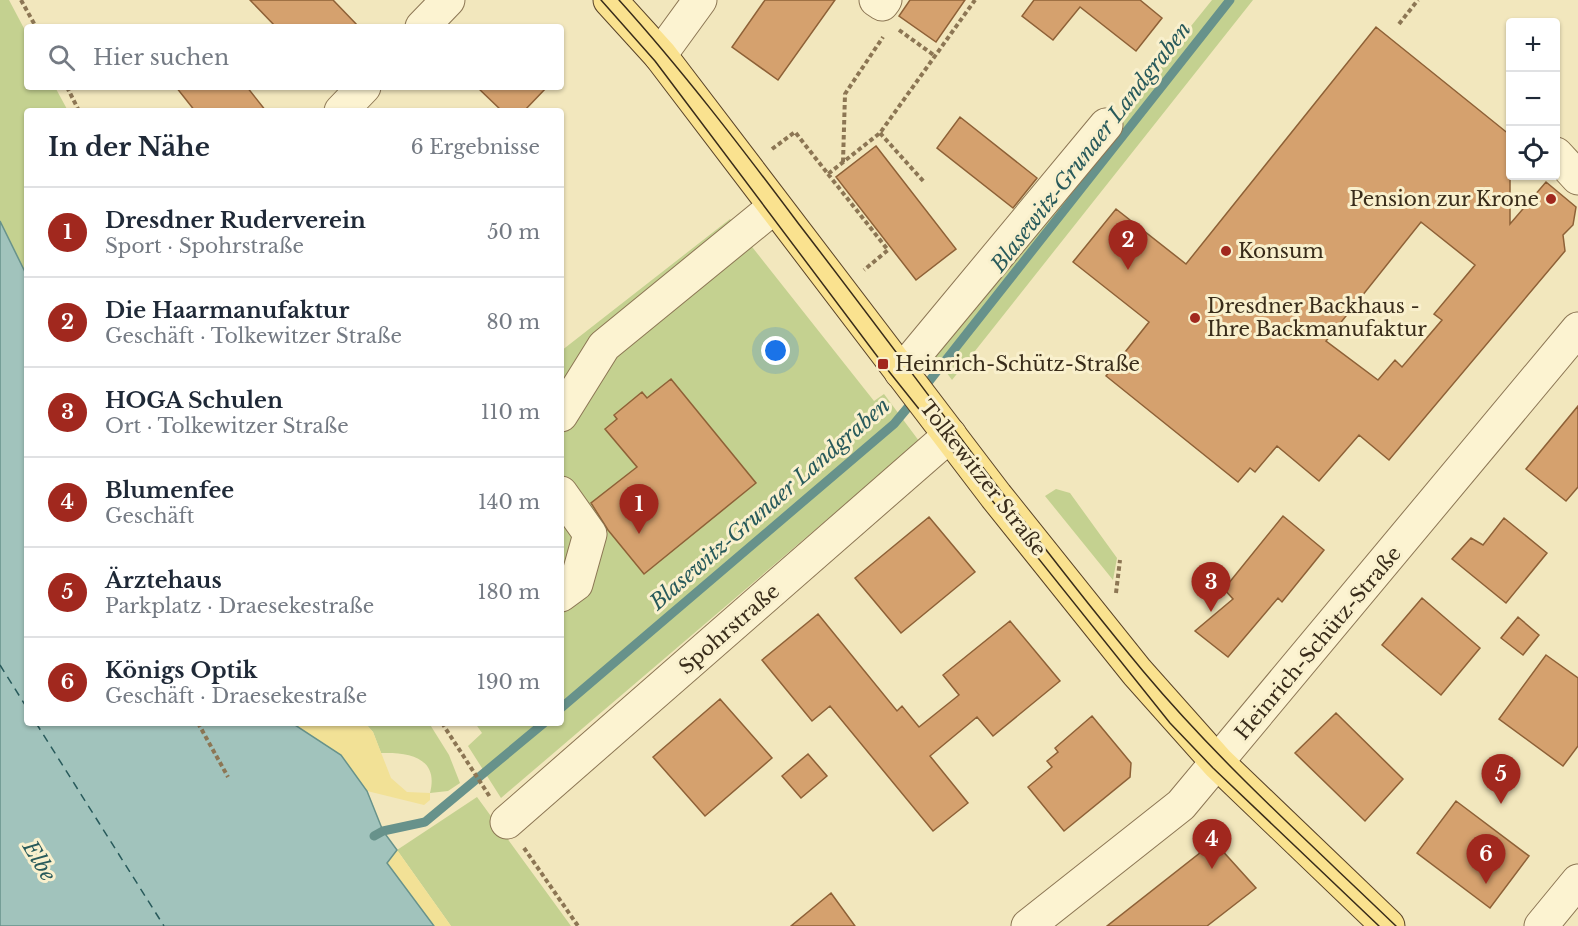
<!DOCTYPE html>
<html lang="de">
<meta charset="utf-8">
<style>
body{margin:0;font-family:"Libre Baskerville",serif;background:#f6f6f7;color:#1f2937}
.controls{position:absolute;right:18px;top:18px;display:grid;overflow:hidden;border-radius:6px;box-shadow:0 2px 4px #0004}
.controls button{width:54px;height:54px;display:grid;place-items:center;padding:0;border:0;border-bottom:2px solid #e0e1e3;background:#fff;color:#1f2937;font:30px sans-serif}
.you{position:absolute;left:776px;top:351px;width:21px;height:21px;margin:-15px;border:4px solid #fff;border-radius:50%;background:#1a73e8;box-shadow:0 0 0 9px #1a73e833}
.badge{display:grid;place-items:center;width:39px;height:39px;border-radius:50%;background:#a1281e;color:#fff;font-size:20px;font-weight:700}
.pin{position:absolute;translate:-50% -50px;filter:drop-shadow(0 2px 3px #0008)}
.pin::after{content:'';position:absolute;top:32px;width:21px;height:18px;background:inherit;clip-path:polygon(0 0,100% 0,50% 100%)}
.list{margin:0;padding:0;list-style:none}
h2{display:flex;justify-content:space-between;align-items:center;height:78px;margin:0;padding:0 24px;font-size:26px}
h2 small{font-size:20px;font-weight:400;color:#747a83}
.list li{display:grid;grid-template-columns:39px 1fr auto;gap:18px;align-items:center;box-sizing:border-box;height:90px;padding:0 24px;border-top:2px solid #e0e1e3}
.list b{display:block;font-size:22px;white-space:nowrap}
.list p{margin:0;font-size:20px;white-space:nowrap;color:#747a83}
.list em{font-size:20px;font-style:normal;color:#747a83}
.icon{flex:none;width:33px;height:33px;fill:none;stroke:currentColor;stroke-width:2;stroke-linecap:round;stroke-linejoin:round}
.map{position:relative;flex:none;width:1578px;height:926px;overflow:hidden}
.search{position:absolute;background:#fff;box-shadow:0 2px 4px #0004;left:24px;top:24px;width:540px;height:66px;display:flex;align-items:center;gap:15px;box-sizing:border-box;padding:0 21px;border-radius:6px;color:#747a83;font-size:22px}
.panel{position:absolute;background:#fff;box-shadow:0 2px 4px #0004;left:24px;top:108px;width:540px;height:618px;border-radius:6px}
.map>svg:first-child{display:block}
.green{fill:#c4d190}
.sand{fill:#f2e196}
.water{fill:#a1c3bc;stroke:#67928b;stroke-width:1.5}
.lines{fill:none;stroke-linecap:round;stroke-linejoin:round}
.stream{stroke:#67928b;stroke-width:9}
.ferry{stroke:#285a5b;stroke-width:1.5;stroke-dasharray:8 6;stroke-linecap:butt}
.building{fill:#d5a16e;stroke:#8e6137;stroke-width:1.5;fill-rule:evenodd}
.minor-casing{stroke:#8c7654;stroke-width:35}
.major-casing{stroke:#594329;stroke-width:35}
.path{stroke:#8c7654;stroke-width:4;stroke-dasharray:4.5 3;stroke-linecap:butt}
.minor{stroke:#fcf3d1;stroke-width:33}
.major{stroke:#fae28f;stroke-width:33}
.tram{stroke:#392c1a;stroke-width:1.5}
.poi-dot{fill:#a1281e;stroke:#f9f0cd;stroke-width:2}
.labels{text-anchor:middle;stroke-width:6;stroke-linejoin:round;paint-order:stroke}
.poi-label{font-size:20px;fill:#392c1a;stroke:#f9f0cd;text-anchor:start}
.street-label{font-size:20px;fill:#392c1a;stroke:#f9f0cd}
.water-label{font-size:21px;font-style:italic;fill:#285a5b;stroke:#f9f0cd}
</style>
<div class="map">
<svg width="1578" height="926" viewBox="0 0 1578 926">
<rect width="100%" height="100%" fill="#f2e7bd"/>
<path class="green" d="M0 0H9L27 34V87H55L68 111H27V276L0 221Z
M1212 0H1253L952 380 930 350Z
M730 219 874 401 884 394 919 441 501 798 468 746 482 733 475 723H561V351Z
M1056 489 1070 493 1117 558 1113 580 1045 496Z
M365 723H429L449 755 460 783 448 791 430 793C439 758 410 752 381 753L373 732Z
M477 797 571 926H451L397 850Z"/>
<path class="sand" d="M292 723H365L373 732 391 778 407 792 430 793V800L424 805 367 791 341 755Z
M397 850 451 926H434L387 862Z"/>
<path class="water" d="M0 221 27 276V723H292L341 755 367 791 383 831 397 850 387 863 434 926H0Z"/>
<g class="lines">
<path class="stream" d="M923 389 1230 0
M561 708 894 424 914 400
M374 836 383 831 425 822 544 723"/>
<path class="ferry" d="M0 665 27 708
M36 723 164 926"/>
</g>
<path class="building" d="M250 0H333L359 27H276Z
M765 0H835L778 80 732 47Z
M910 0H965L936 42 899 16Z
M1034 0H1140L1162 18 1136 51 1080 7 1053 40 1022 16Z
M1376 27 1510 135V224L1546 182 1576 207 1573 225 1563 235 1565 251 1389 460 1359 435 1319 481 1277 446 1255 472 1250 468 1238 482 1106 376 1149 322 1073 262 1116 209 1186 264ZM1421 222 1475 265 1434 314 1442 320 1402 367 1395 360 1378 380 1326 341Z
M176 87H247L266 111H195Z
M477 87H547L524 111H502Z
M960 117 1037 178 1013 208 937 148Z
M876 146 956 249 916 280 836 177Z
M671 379 756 483 644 574 608 530 591 503 637 467 605 429 617 419 614 415 642 392 647 398Z
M1578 406V487L1566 501 1526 469Z
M1283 516 1324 550 1282 602 1278 598 1228 657 1195 631 1233 599 1224 589Z
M929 517 975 572 901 633 855 578Z
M1504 518 1547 553 1506 603 1452 559 1471 538 1483 545Z
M1422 598 1480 648 1441 695 1382 645Z
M818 614 897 711 902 706 919 727 959 695 943 675 1010 621 1060 681 993 736 977 717 930 756 968 803 933 831 830 706 812 721 762 660Z
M1518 617 1539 635 1523 655 1501 638Z
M1546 655 1578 678V746L1563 766 1499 719Z
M720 699 772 758 705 816 653 757Z
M1336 713 1403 779 1365 821 1295 753Z
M1092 716 1131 763 1130 777 1064 831 1028 787 1052 767 1047 761 1058 752 1055 748Z
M808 754 827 776 801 798 782 776Z
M1456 801 1529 856 1490 908 1417 853Z
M1219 847 1256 888 1207 926H1107L1205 849Z
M831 893 855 926H791Z"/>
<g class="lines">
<defs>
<path id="minor" d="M876 0 882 4 885 0
M422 27 448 0
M660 55 700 0
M341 111 364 87
M1556 154 1578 178
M901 372 1106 125
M561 415 604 346 774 207
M561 493 590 534 576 584 561 595
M507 822 950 435
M1028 926 1181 805 1578 329
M1541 926 1578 881"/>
<path id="major" d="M610 0 660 55 996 496 1137 672 1218 763 1388 926"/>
</defs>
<use href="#minor" class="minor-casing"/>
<use href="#major" class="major-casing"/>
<path class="path" d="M21 0 36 27
M1399 24 1418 0
M899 30 935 56
M67 87 79 111
M880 133 925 183
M772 149 795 132 828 174 880 133 975 0
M843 162 845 94 883 37
M828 174 888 250 864 270
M1116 593 1120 560
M198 723 228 777
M442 723 490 797
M524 848 578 926"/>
<use href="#minor" class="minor"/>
<use href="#major" class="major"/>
<path class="tram" d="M601 0 655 61 883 364 1170 723 1213 768 1379 926
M619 0C683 71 741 147 798 223 913 372 1023 526 1143 671 1220 763 1310 843 1396 926"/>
</g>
<g class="poi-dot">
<circle cx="1551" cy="199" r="6"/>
<circle cx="1226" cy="251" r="6"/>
<circle cx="1195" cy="318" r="6"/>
<rect x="877" y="358" width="12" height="12" rx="3"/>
</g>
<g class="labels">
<g class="poi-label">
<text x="1539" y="206" text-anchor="end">Pension zur Krone</text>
<text x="1238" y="258">Konsum</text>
<text x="1207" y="313">Dresdner Backhaus -<tspan x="1207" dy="23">Ihre Backmanufaktur</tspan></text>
<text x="895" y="371">Heinrich-Schütz-Straße</text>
</g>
<g class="street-label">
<text transform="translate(983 478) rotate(52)" y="7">Tolkewitzer Straße</text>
<text transform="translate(729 629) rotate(-41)" y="7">Spohrstraße</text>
<text transform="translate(1318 643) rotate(-50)" y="7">Heinrich-Schütz-Straße</text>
</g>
<g class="water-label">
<text transform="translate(1091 147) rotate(-52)" y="7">Blasewitz‐Grunaer Landgraben</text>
<text transform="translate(770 504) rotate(-41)" y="7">Blasewitz‐Grunaer Landgraben</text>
<text transform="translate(39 861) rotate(59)" y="7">Elbe</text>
</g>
</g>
</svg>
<div class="controls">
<button>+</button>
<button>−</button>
<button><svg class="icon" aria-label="locate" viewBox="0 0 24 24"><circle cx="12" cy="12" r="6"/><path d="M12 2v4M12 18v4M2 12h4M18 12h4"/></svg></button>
</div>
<div class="you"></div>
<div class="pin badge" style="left:639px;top:534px">1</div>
<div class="pin badge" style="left:1128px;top:270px">2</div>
<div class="pin badge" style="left:1211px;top:612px">3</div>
<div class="pin badge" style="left:1212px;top:869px">4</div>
<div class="pin badge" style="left:1501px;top:804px">5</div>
<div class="pin badge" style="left:1486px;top:884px">6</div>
<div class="search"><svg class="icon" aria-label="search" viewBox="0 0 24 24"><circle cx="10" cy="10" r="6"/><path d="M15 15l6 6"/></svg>Hier suchen</div>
<section class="panel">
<h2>In der Nähe<small>6 Ergebnisse</small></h2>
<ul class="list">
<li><span class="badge">1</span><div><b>Dresdner Ruderverein</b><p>Sport · Spohrstraße</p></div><em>50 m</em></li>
<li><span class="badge">2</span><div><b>Die Haarmanufaktur</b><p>Geschäft · Tolkewitzer Straße</p></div><em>80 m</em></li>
<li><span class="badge">3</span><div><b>HOGA Schulen</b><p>Ort · Tolkewitzer Straße</p></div><em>110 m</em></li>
<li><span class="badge">4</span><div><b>Blumenfee</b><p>Geschäft</p></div><em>140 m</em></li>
<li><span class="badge">5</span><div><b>Ärztehaus</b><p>Parkplatz · Draesekestraße</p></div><em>180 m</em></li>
<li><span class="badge">6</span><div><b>Königs Optik</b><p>Geschäft · Draesekestraße</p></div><em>190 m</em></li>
</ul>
</section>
</div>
